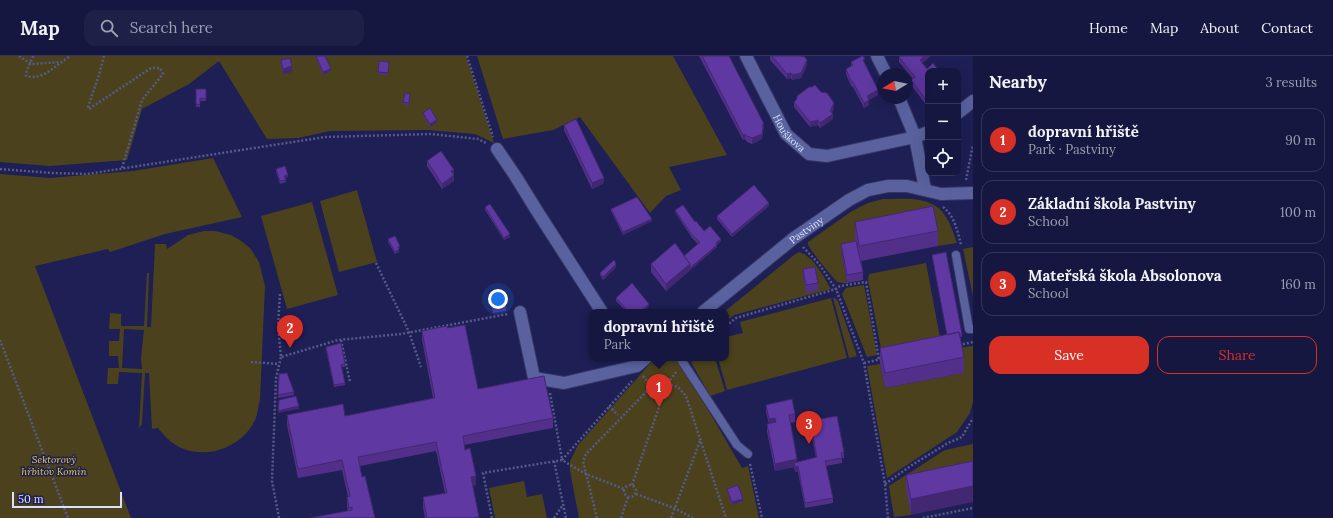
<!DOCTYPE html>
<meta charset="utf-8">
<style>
body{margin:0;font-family:Lora,serif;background:#1f2047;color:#f1f3f6}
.controls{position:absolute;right:12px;top:12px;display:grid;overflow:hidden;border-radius:8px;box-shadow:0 4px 16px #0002}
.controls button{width:36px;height:36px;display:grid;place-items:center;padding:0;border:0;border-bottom:1px solid #353659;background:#161740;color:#f1f3f6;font:20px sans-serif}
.compass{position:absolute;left:877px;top:12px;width:36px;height:36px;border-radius:50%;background:#161740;box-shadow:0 4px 16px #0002;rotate:260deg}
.scale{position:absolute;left:12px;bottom:10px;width:110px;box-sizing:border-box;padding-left:4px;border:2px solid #dbe1fd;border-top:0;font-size:11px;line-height:14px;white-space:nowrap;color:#dbe1fd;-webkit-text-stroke:3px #1d1f55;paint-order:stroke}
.you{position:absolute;left:498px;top:243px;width:14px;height:14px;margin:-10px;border:3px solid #fff;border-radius:50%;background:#1a73e8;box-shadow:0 0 0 6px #1a73e833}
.badge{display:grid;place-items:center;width:26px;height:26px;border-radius:50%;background:#d93025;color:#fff;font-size:13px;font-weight:700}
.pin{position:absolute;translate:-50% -33px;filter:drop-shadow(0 1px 2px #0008)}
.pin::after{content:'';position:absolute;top:21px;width:14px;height:12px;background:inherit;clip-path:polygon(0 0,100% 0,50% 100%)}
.popup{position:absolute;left:589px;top:253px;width:140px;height:52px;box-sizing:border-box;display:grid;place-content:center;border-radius:8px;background:#161740;filter:drop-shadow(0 1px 3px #0005);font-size:13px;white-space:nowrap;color:#9e9fb1}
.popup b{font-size:15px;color:#f1f3f6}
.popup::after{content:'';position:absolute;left:50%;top:100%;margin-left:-8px;border:8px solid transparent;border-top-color:#161740}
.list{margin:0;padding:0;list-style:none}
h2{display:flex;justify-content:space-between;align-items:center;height:52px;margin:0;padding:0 16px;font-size:17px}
h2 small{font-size:13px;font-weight:400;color:#9e9fb1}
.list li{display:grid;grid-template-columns:26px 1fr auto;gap:12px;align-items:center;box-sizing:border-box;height:64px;margin:0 8px 8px;padding:0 8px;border:1px solid #353659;border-radius:12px}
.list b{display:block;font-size:15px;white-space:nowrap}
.list p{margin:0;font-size:13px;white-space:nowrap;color:#9e9fb1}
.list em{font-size:13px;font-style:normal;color:#9e9fb1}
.actions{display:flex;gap:8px;padding:12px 16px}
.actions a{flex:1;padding:9px 0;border:1px solid #d93025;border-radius:12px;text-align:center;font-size:14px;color:#d93025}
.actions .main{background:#d93025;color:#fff}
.icon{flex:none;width:22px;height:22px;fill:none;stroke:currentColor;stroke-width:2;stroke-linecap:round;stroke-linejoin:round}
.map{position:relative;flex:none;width:973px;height:462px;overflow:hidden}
header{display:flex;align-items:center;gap:24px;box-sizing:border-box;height:56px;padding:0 20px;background:#161740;border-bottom:1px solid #353659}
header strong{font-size:19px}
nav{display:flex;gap:22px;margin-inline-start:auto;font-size:14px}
.search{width:280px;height:36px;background:#1f2047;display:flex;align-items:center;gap:10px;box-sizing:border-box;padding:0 14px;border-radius:12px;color:#9e9fb1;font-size:15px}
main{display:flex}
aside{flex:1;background:#161740}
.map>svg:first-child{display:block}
.green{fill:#4b421d;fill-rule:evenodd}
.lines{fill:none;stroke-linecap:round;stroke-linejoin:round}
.service-casing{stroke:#383563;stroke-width:10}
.minor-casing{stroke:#383563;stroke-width:14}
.path{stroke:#565a88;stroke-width:2.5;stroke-dasharray:2 2;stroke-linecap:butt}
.service{stroke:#59629e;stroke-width:8}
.minor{stroke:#59629e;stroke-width:12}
.wall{fill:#52308a}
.shaded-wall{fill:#422771}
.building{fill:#5f38a1;stroke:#422771}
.labels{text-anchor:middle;stroke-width:3;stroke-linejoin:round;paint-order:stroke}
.street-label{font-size:10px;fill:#dbe1fd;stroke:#1d1f55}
.park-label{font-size:10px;font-style:italic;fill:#eacc42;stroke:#1d1f55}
</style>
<header>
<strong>Map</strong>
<div class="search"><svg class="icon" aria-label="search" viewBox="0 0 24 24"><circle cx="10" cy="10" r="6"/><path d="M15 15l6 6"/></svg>Search here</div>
<nav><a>Home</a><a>Map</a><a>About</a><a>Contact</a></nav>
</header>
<main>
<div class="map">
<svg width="973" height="462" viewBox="0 0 973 462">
<rect width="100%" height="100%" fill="#1d1f55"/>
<path class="green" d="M0 0H466L494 87 475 78 428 74 330 75 298 82 267 83 219 5 189 28 142 53 127 104 50 110 0 106Z
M477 0H673L727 99 669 111 681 134 666 140 650 157 580 61 553 74 503 83Z
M213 102 242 161 165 178 110 196 108 193 35 210 131 462H0V118L50 122 133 115Z
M357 134 377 206 339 216 320 145Z
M883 143C904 143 934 139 946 161 951 169 954 179 957 187L938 190 933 166 855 182 856 192 841 195 847 227C844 227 841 227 838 226 835 225 812 196 810 192 808 189 808 190 808 186L852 155 868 147Z
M312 146 338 239 287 253 261 160Z
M204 175H215L231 179 241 185 250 192 259 206 265 230 260 344C258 349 258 356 256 362 245 388 214 402 187 394 175 391 166 382 158 372L152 373 149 317H145L142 368 139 372 142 317 119 316 118 328H107L108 312H119L118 300H109V285H119L120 273H109L110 257 121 258V270H144L147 217H149L147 271H151L155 188H166L167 193 188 179ZM124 273 144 274 141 302 142 313 122 312Z
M973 191V240L963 193Z
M799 196C814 200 823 220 831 233L734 259 726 266V256H724L794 199Z
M926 207 941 287 882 298 868 224 869 218Z
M864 229 877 299 867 301 842 238 846 232Z
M831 242 847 302 727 334 718 302H726V281L743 277 740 266Z
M833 242H835L838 245 857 300 849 302Z
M973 290V346L970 357 957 376 887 422 867 310 880 308 885 332 963 317 959 292Z
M655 302H673L685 314 742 412 748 410 759 462H579L570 415V405L578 389Z
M696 302H715L725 335 710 340 691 306Z
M973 388V420L911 459 894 461 889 430 945 394Z
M524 425 527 441 542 438 547 462H495L489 432Z"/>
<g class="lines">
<defs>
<path id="service" d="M956 199 969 273H973
M680 302 737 389 748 398"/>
<g id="minor">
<path id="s1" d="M746 0 786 78 809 98 827 100 915 81 928 76"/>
<path d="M877 0 886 18"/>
<path d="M899 42 915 81 925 133"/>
<path d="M958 57 973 45"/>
<path d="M497 93 516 121 537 155 602 256"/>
<path d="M520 256 534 322 564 327 637 310 646 302"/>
<path id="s2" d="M703 256 794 182 849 144 868 134 888 130H907L941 138 973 137"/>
</g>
</defs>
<use href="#service" class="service-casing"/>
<use href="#minor" class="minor-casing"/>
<path class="path" d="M19 0 31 8 62 6 70 0
M33 0C31 7 26 13 26 20 41 24 50 14 62 6
M104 0 99 19 88 51 89 53 151 12H160L163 18 142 44 122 112
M467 0 493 81
M0 113 52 117 87 118 325 81 431 78 478 83 486 87
M966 124 973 89
M943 151C954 159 958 176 961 189
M803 191 819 208 836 233 864 307 885 428 888 462
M376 207 409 276 421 311
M280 238 278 270 281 301 338 284 401 278 508 258
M726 270 736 262 836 233 840 230 866 226 879 304
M0 284 68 462
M341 284 350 326
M959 289 973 286
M251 306 279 308
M864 307 881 303
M643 320 651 331
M550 337 562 403
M609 350 618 359
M562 404 632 325
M554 405 566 462
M750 408 762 462
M885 428 912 409 948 387 962 381 973 362
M624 435a6 6 0 1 1 12 0a6 6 0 1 1-12 0Z
M632 429 667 328 677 315
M636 438 674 452 693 462
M279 462 272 425 276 322 281 301
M492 462 483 417 562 404 586 418 624 433
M554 462 563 449
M597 462 583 405 586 398 651 331 667 328 678 331 686 340 726 462
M621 462 628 441
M671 462 700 385
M923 462 973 452"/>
<use href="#service" class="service"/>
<use href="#minor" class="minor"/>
</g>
<path class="wall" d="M315 0H325L331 15 323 19Z
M699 0H729L764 73 763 74V77L762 83 752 88 747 86 745 83 743 84Z
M770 0H801L807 9 801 22 792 24 791 22 787 23 770 4Z
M900 0H930L922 7 928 15V49L927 50 911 29V24L913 23 899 6V1Z
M281 4 292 16 283 18 281 9Z
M851 6 865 8 878 39 869 44V49L864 52 853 31 851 30 846 18V13L851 11Z
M389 9 388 19 378 18V16Z
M196 33H206V45H200V51H196Z
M410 40 409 50 403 48V46Z
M794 46 834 52 832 57 833 63 820 72 818 69 810 71 794 51Z
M423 57 437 66 430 71 423 59Z
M564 69 604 127 592 133 564 74Z
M427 105 454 119V125L442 133 427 110Z
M276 113 288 121 285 122 286 126 280 128 276 116Z
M769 150 732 181 717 163V160Z
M485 151 510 181 504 184 485 154Z
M611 153 652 165 623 179 611 155Z
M675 154 695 166 704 175 721 185 717 189V191L666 235 651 216V208L684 200 698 188 692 182 675 156Z
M855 166 938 175V190L861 205 863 216V224L847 227 841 195V188L855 185Z
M388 183 400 192 399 193V196L395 198 388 186Z
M932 199 962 278V281H960L964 301V317L885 332 880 308V292L947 279Z
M616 211 603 224 600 219V217Z
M803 213 818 227V234L806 237 803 221Z
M491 241 506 252V255L493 257Z
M616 242 649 250 643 256H627L616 245Z
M447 272 478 333 553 362V372L464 389 476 429 473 430 479 462H425L423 451V441L445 437 436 395 360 410 362 421 375 462 348 455 347 450V441H348L342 414 298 422 287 369V359L345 360 433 342 422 284V275Z
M326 291 345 308V311H342L345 329 334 331 326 294Z
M294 336V339L278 342V339Z
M766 349 795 358V366L790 367 797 406 816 402 810 370V365L844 396V402H842V407L826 410 833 442V447L805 452 798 416H795L794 411 775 415 767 376V368H769L766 356Z
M973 405 911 459 906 434V419Z
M727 433 743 445 732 449 727 435Z"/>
<path class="shaded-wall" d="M924 0H930V1L920 9V4Z
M807 4V9L801 22 792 24V19Z
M292 10V16L283 18V13Z
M331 13V15L323 19V16Z
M791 17V22L787 23V18Z
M878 34V39L869 44V49L864 52V47L867 40Z
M834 47V52L830 60 833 58V63L820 72V67L830 55Z
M437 64V66L430 71V68Z
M818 64V69L810 71V66Z
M764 68V73L763 74V77L762 83 752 88V82L762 69Z
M745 78V83L743 84V79Z
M454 114V119L451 121V115Z
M288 119V121L284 122V120Z
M454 119V125L442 133V128Z
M604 122V127L592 133V127Z
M769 147V150L732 181V178Z
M652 163V165L623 179V176Z
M510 178V181L504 184V182Z
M721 183V185L717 189V191L666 235V228L690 208Z
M399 193V196L395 198V196Z
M616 208V211L603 224V221Z
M649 248V250L643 256H640Z
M299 350V353L278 357V355Z
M775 362V369L769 370V363Z
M797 403 798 416H795V411L794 407V411L775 415V408Z
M476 420V429L471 430V421Z
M973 430V446L911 459V443Z
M743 443V445L732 449V446Z"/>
<path class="building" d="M316 0H325L331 13 323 16Z
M702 0H729L764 68 762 69 763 72 762 78 752 82 747 80 745 78 743 79Z
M772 0H801L802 1 804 0 807 4 801 17 792 19 791 17 787 18Z
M862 0H863L865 3 863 4 878 34 867 40 869 44 864 47 853 26 851 25 846 13 853 9 851 6Z
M901 0H924L920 4 927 13 933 7 939 15H928V44L927 45 911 24 915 21 899 1Z
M290 2 292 10 283 13 281 4Z
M379 5 389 6 388 17 378 16Z
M815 29 821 36 827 37 834 47 830 55 833 58 820 67 818 64 810 66 794 46 797 43V40L809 31H812Z
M196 33H206V43L200 42V49L196 48Z
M405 37 410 38 409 47 403 46Z
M430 52 437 64 430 68 423 57Z
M576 63 604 122 592 127 564 69Z
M441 95 454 114 451 115 454 119 442 128 427 105Z
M285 110 288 119 284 120 286 124 280 125 276 113Z
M754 129 769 147 732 178 717 160Z
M637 141 652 163 623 176 611 153Z
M490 148 510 178 504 182 485 151Z
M683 149 695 166 696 165 704 175 710 170 721 183 716 187 717 189 690 212V208L684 200 700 186 692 179 675 154Z
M933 150 938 175 859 190 855 166Z
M395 180 400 190 398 191 399 193 395 196 388 183Z
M856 185 863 216 847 219 841 188Z
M675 187 690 208 666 228 651 208Z
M946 196 962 278 959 279V276L947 279 932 199Z
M614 204 616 208 603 221 600 217Z
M815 211 818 227 806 229 803 213Z
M632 227 649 248 640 256H629L616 242Z
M504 239 506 252 493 254 491 241Z
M465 269 478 333 544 320 553 362 463 380 465 394 470 392 476 420 471 421 479 461 472 462H427L423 441 447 437 436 386 358 401 362 421 365 420 375 462H310L352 454V451L349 452 347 441 350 440 342 404 298 413 287 359 343 348 345 360 435 342 422 275 447 270V272Z
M959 276 964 301 885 317 880 292Z
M341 287 345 308 341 309 345 327 334 329 326 291Z
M287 317 294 336 278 339 279 318Z
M296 340 299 350 278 355 279 344Z
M792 343 795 358 789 359 797 403 775 408 767 368 776 366 775 362 769 363 766 349Z
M837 360 844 396 841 397 842 402 825 405 833 442 805 447 798 410 795 411 794 407 817 401 810 365Z
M973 405V430L911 443 906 419Z
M738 429 743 443 732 446 727 433Z"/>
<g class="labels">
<g class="street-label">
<text dy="4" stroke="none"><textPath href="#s1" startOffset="89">Houškova</textPath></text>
<text dy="4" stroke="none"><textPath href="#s2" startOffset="132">Pastviny</textPath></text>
</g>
<g class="park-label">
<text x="54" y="407">Sektorový<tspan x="54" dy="12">hřbitov Komín</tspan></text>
</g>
</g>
</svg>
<div class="controls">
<button>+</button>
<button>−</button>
<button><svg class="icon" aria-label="locate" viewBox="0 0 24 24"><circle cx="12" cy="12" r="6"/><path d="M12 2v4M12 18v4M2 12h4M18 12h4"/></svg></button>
</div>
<svg class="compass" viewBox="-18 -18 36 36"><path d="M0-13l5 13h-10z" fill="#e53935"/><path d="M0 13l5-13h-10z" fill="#9e9fb1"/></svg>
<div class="scale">50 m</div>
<div class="you"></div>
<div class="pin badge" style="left:659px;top:351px">1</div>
<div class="popup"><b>dopravní hřiště</b>Park</div>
<div class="pin badge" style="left:290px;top:292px">2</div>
<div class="pin badge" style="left:809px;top:388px">3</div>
</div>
<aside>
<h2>Nearby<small>3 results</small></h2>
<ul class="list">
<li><span class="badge">1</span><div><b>dopravní hřiště</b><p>Park · Pastviny</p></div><em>90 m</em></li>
<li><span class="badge">2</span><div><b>Základní škola Pastviny</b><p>School</p></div><em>100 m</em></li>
<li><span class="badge">3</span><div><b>Mateřská škola Absolonova</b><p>School</p></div><em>160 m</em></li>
</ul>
<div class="actions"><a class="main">Save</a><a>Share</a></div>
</aside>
</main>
